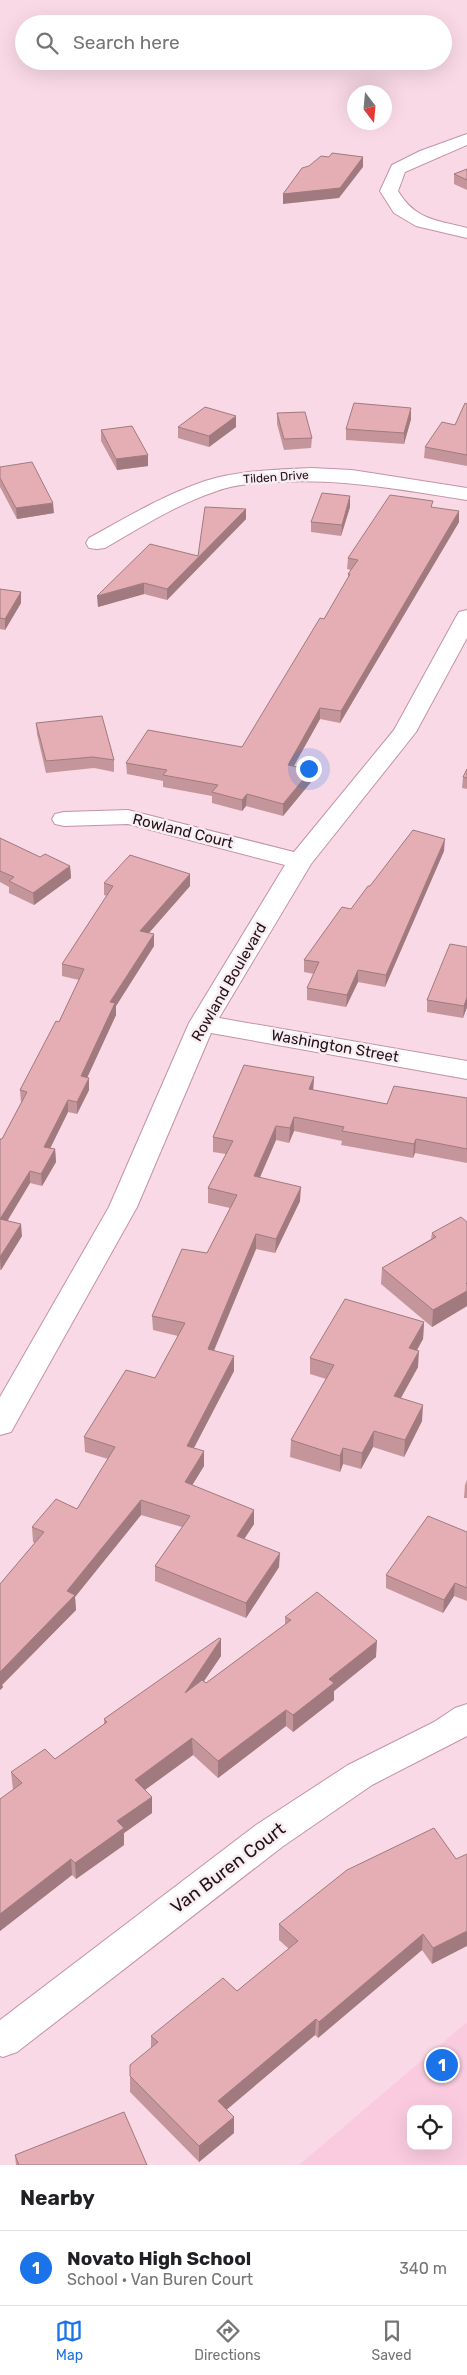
<!DOCTYPE html>
<meta charset="utf-8">
<style>
body{margin:0;font-family:Rubik,sans-serif;background:#f2f2f2;color:#202124}
.controls{position:absolute;right:15px;bottom:15px;display:grid;overflow:hidden;border-radius:10px;box-shadow:0 5px 20px #0002}
.controls button{width:45px;height:45px;display:grid;place-items:center;padding:0;border:0;border-bottom:1px solid #e0e0e0;background:#fff;color:#202124;font:25px sans-serif}
.compass{position:absolute;left:347px;top:85px;width:45px;height:45px;border-radius:50%;background:#fff;box-shadow:0 5px 20px #0002;rotate:164deg}
.you{position:absolute;left:308px;top:768px;width:18px;height:18px;margin:-12px;border:4px solid #fff;border-radius:50%;background:#1a73e8;box-shadow:0 0 0 8px #1a73e833}
.badge{display:grid;place-items:center;width:32px;height:32px;border-radius:50%;background:#1a73e8;color:#fff;font-size:16px;font-weight:700}
.pin{position:absolute;translate:-50% -50%;border:2px solid #fff;box-shadow:0 1px 5px #0006}
.list{margin:0;padding:0;list-style:none}
h2{display:flex;justify-content:space-between;align-items:center;height:65px;margin:0;padding:0 20px;font-size:21px}
h2 small{font-size:16px;font-weight:400;color:#757577}
.list li{display:grid;grid-template-columns:32px 1fr auto;gap:15px;align-items:center;box-sizing:border-box;height:75px;padding:0 20px;border-top:1px solid #e0e0e0}
.list b{display:block;font-size:19px;white-space:nowrap}
.list p{margin:0;font-size:16px;white-space:nowrap;color:#757577}
.list em{font-size:16px;font-style:normal;color:#757577}
.icon{flex:none;width:28px;height:28px;fill:none;stroke:currentColor;stroke-width:2;stroke-linecap:round;stroke-linejoin:round}
.map{position:relative;flex:none;width:467px;height:2165px;overflow:hidden}
.search{position:absolute;background:#fff;box-shadow:0 5px 20px #0002;left:15px;right:15px;top:15px;height:55px;display:flex;align-items:center;gap:12px;box-sizing:border-box;padding:0 18px;border-radius:28px;color:#757577;font-size:19px}
.sheet{height:140px;background:#fff}
nav{display:flex;justify-content:space-around;align-items:center;box-sizing:border-box;height:70px;border-top:1px solid #e0e0e0;background:#fff;font-size:14px;color:#757577}
nav a{display:grid;justify-items:center;gap:2px}
nav .on{color:#1a73e8}
.map>svg:first-child{display:block}
.built{fill:#facbdf;fill-rule:evenodd}
.lines{fill:none;stroke-linecap:round;stroke-linejoin:round}
.minor-casing{stroke:#c392a7;stroke-width:2}
.minor{fill:#fff;fill-rule:evenodd}
.wall{fill:#c4969b}
.shaded-wall{fill:#a07a7e}
.building{fill:#e4aeb4;stroke:#a07a7e}
.labels{text-anchor:middle;stroke-width:5;stroke-linejoin:round;paint-order:stroke}
.far-street-label{font-size:12px;fill:#221119;stroke:#f8edf1}
.street-label{font-size:15px;fill:#221119;stroke:#f8edf1}
.near-street-label{font-size:18px;fill:#221119;stroke:#f8edf1}
</style>
<div class="map">
<svg width="467" height="2165" viewBox="0 0 467 2165">
<rect width="100%" height="100%" fill="#f9d9e6"/>
<path class="built" d="M467 2022V2165H299ZM411 2109H448V2146H411Z"/>
<g class="lines">
<defs>
<path id="minor" d="M467 134V145L405 172 398 191C415 220 437 220 467 228V238L416 226 394 213 380 191 392 165 420 151Z
M311 468 352 470 467 488V500C403 490 342 478 277 482 258 483 236 484 217 491 177 504 141 527 105 548L97 549 89 548 86 543 89 538C127 517 164 495 205 481 239 470 276 470 311 468Z
M467 610V638L416 732 311 864 219 1018 467 1061V1079L211 1033 137 1207 11 1432 0 1435V1397L109 1207 189 1023 285 865 128 824 64 826 55 824 52 819 55 814 64 812 128 810 294 852 394 730 456 617 459 612Z
M467 1704V1736L372 1785 282 1847 17 2052 3 2057 0 2056V2020L256 1825 348 1765 434 1722 455 1708Z"/>
</defs>
<use href="#minor" class="minor-casing"/>
<use href="#minor" class="minor"/>
</g>
<path class="wall" d="M467 169V190L454 184V174Z
M467 404V466L424 458 425 447 455 425Z
M277 413 312 438 311 448 284 450 277 424Z
M411 419 404 444 346 440V429Z
M178 427H236L209 447 178 438Z
M101 430 148 466 117 470 101 441Z
M0 467 54 513 17 519 0 487Z
M350 496V507L341 536 311 532V522Z
M433 508 459 522 340 723 320 719 294 766 311 770V782L283 816 246 806 242 811 212 803V796L163 787V781L127 774 126 763 242 747 324 619 348 579V574L351 570 347 569 348 558Z
M246 509V519L167 600 144 594 98 607 198 556Z
M0 589 21 592V603L5 630 0 629Z
M36 723 114 760V772L94 768 46 773 37 734Z
M467 769V789L462 788 463 777Z
M0 838 40 857 70 866 71 878 34 905 9 893V887L0 882Z
M444 851 385 987 358 982 346 1007 307 1000V988L314 974 304 972V960L351 909 370 886Z
M104 883 190 886 149 933 154 946 116 1006V1015L87 1077 89 1090 77 1114 68 1112 50 1148 55 1149 56 1162 42 1186 30 1183 8 1220 22 1236 1 1270H0V1139H2L21 1103 20 1090 59 1022 79 980 62 976V964L107 896 104 895Z
M467 947V1007L463 1018 427 1012V1000Z
M314 1077 313 1090 387 1104 467 1098V1163L415 1153 413 1158 341 1145 342 1141 294 1131 289 1143 276 1140 260 1177 300 1201 275 1253 256 1249 214 1351 234 1371 194 1448 204 1466 192 1485 254 1524 244 1539 279 1567 246 1618 155 1581V1566L182 1527 141 1515 75 1597 76 1610 2 1685 3 1687 0 1690V1584L35 1543 33 1542 32 1527 77 1509 108 1459 85 1452 84 1437 155 1378 178 1336 153 1330 152 1316 207 1253 230 1208 208 1203V1188L226 1154 213 1152V1137Z
M467 1222V1306L432 1327 381 1284 382 1268 431 1239 432 1233Z
M424 1322 423 1339 416 1350 418 1367 401 1398 422 1421 404 1457 373 1447 361 1469 343 1464 340 1472 290 1457 291 1440 326 1379 310 1374V1358Z
M467 1480V1498H464L465 1485Z
M467 1532V1601L454 1596 443 1613 386 1588V1575Z
M285 1617 376 1657 334 1691V1700L293 1732 286 1726 218 1778 193 1755 145 1790 152 1797V1813L124 1833V1845L76 1879 72 1875 0 1931V1799L13 1790 11 1772 55 1759 104 1724V1719L221 1639V1656L204 1681 206 1683 285 1625Z
M456 1859 432 1964 422 1950 318 2038 315 2035 227 2109 234 2133 199 2162 130 2092V2076L151 2048V2036L237 1991 289 1949 279 1940V1924Z
M15 2155 147 2165H16Z"/>
<path class="shaded-wall" d="M363 157V167L339 198 283 204V194Z
M411 408V419L404 444V433Z
M236 416V427L209 447V436Z
M148 455V466L117 470 116 459Z
M350 496V507L341 536 342 525Z
M53 503 54 513 17 519 16 508Z
M246 509V519L167 600V589Z
M459 511V522L340 723 341 711Z
M144 583V594L98 607 97 596Z
M21 592V603L5 630V619Z
M320 708V719L288 776V765Z
M311 770V782L283 816V804Z
M247 794 246 806 242 811V800Z
M445 839 444 851 385 987 386 975Z
M70 866 71 878 34 905 33 893Z
M190 874V886L140 943V931Z
M154 934V946L116 1006V1015L82 1089 81 1076 110 1002Z
M358 970V982L346 1007 347 995Z
M467 997V1007L463 1018 464 1006Z
M314 1077 313 1092 309 1089Z
M89 1078V1090L77 1114V1102Z
M68 1100V1112L45 1159 44 1147Z
M294 1117V1131L289 1143 290 1128Z
M276 1126V1140L254 1191V1176Z
M416 1139 415 1153 413 1158 414 1144Z
M55 1149 56 1162 42 1186 41 1174Z
M30 1171V1183L1 1231 0 1219Z
M301 1187 300 1201 275 1253 276 1239Z
M21 1224 22 1236 1 1270 0 1257Z
M256 1234V1249L208 1364V1349Z
M466 1283H467V1306L432 1327 433 1310Z
M424 1322 423 1339 409 1365V1348Z
M419 1351 418 1367 393 1412 394 1396Z
M234 1356V1371L187 1461V1446Z
M423 1405 422 1421 404 1457 405 1440Z
M374 1431 373 1447 361 1469 362 1453Z
M343 1448V1464L340 1472V1456Z
M204 1451V1466L185 1497V1482Z
M141 1500V1515L75 1597 76 1610 2 1685 3 1687 0 1690V1672Z
M254 1510V1524L237 1550V1536Z
M280 1553 279 1567 246 1618V1603Z
M455 1583 454 1596 443 1613 444 1600Z
M221 1639V1656L185 1709V1693Z
M377 1641 376 1657 334 1691V1700L293 1732V1715L329 1679Z
M286 1710V1726L218 1778V1761Z
M192 1738 193 1755 135 1797V1780Z
M152 1797V1813L124 1833V1845L76 1879 75 1863 117 1821Z
M71 1859 72 1875 0 1931V1914Z
M467 1931V1946L432 1964 433 1948Z
M423 1934 422 1950 318 2038 319 2022Z
M316 2019 315 2035 218 2117V2101Z
M234 2117V2133L199 2162V2146Z"/>
<path class="building" d="M332 153 363 157 340 188 283 194 302 168 309 166 321 156 329 157Z
M467 169V180L454 174Z
M354 403 411 408 404 433 346 429Z
M465 403 467 404V455L425 447 442 422 455 425Z
M205 407 236 416 209 436 178 427Z
M305 412 312 438 284 439 277 413Z
M132 426 148 455 116 459 101 430Z
M32 462 53 503 16 508 0 478V467Z
M322 493 350 496 342 525 311 522Z
M390 495 433 501 431 507 459 511 341 711 320 708 288 765 311 770 283 804 247 794 242 800 212 792 218 785 163 775 167 770 126 763 148 730 242 747 320 618 324 619 350 574H348L358 560 348 558Z
M205 507 246 509 167 589 144 583 97 596 150 544 198 556Z
M0 589 21 592 5 619 0 618Z
M102 716 114 760 93 757 46 761 36 723Z
M467 769V778L463 777Z
M413 830 445 839 386 975 358 970 347 995 307 988 319 962 304 960 342 907 351 909 368 886H370Z
M0 838 40 857 45 854 70 866 33 893 9 881 14 877 0 871Z
M130 855 190 874 140 931 154 934 110 1002 115 1003 81 1076 89 1078 77 1102 68 1100 44 1147 55 1149 41 1174 30 1171 0 1219 21 1224 0 1257V1139H2L27 1092 20 1090 56 1021 59 1022 84 969 62 964 113 886 104 883Z
M450 944 467 947V997L464 1006 427 1000Z
M244 1065 314 1077 309 1089 387 1104 394 1086 467 1098V1149L416 1139 414 1144 342 1131 344 1127 294 1117 290 1128 276 1126 254 1176 301 1187 276 1239 256 1234 208 1349 234 1356 187 1446 204 1451 185 1482 254 1510 237 1536 280 1553 246 1603 155 1566 190 1516 141 1500 67 1591 75 1595 0 1672V1584L44 1532 32 1527 56 1499 77 1509 115 1447 84 1437 126 1370 155 1378 185 1323 152 1316 182 1249 207 1253 237 1195 208 1188 233 1141 213 1137Z
M461 1217 467 1222V1283H466L467 1284V1291L433 1310 382 1268 436 1237 432 1233Z
M345 1299 424 1322 409 1348 419 1351 394 1396 423 1405 405 1440 374 1431 362 1453 343 1448 340 1456 291 1440 334 1365 310 1358Z
M428 1516 467 1532V1588L455 1583 444 1600 386 1575Z
M317 1592 377 1641 329 1679 334 1683 293 1715 286 1710 218 1761 192 1738 135 1780 152 1797 117 1821 124 1828 75 1863 71 1859 0 1914V1799L22 1783 11 1772 45 1749 55 1759 107 1722 104 1719 219 1638 221 1639 185 1693 202 1680 206 1683 291 1620 285 1617Z
M434 1828 456 1859 467 1854V1931L433 1948 423 1934 319 2022 316 2019 218 2101 234 2117 199 2146 130 2076V2065L158 2042 151 2036 223 1978 237 1991 298 1941 279 1924 347 1870Z
M124 2112 147 2165H19L15 2155Z"/>
<g class="labels">
<g class="far-street-label">
<text transform="translate(276 477) rotate(-4)" y="4">Tilden Drive</text>
</g>
<g class="street-label">
<text transform="translate(183 831) rotate(14)" y="5">Rowland Court</text>
<text transform="translate(229 982) rotate(-60)" y="5">Rowland Boulevard</text>
<text transform="translate(335 1046) rotate(10)" y="5">Washington Street</text>
</g>
<g class="near-street-label">
<text transform="translate(228 1868) rotate(-37)" y="6">Van Buren Court</text>
</g>
</g>
</svg>
<div class="controls">
<button><svg class="icon" aria-label="locate" viewBox="0 0 24 24"><circle cx="12" cy="12" r="6"/><path d="M12 2v4M12 18v4M2 12h4M18 12h4"/></svg></button>
</div>
<svg class="compass" viewBox="-18 -18 36 36"><path d="M0-13l5 13h-10z" fill="#e53935"/><path d="M0 13l5-13h-10z" fill="#757577"/></svg>
<div class="you"></div>
<div class="pin badge" style="left:442px;top:2065px">1</div>
<div class="search"><svg class="icon" aria-label="search" viewBox="0 0 24 24"><circle cx="10" cy="10" r="6"/><path d="M15 15l6 6"/></svg>Search here</div>
</div>
<section class="sheet">
<h2>Nearby<small></small></h2>
<ul class="list">
<li><span class="badge">1</span><div><b>Novato High School</b><p>School · Van Buren Court</p></div><em>340 m</em></li>
</ul>
</section>
<nav>
<a class="on"><svg class="icon" aria-label="map" viewBox="0 0 24 24"><path d="M3 6l6-2 6 2 6-2v14l-6 2-6-2-6 2zM9 4v14M15 6v14"/></svg>Map</a>
<a><svg class="icon" aria-label="directions" viewBox="0 0 24 24"><path d="M12 3l9 9-9 9-9-9zM9 14v-3h6M13 9l2 2-2 2"/></svg>Directions</a>
<a><svg class="icon" aria-label="saved" viewBox="0 0 24 24"><path d="M7 4h10v16l-5-4-5 4z"/></svg>Saved</a>
</nav>
